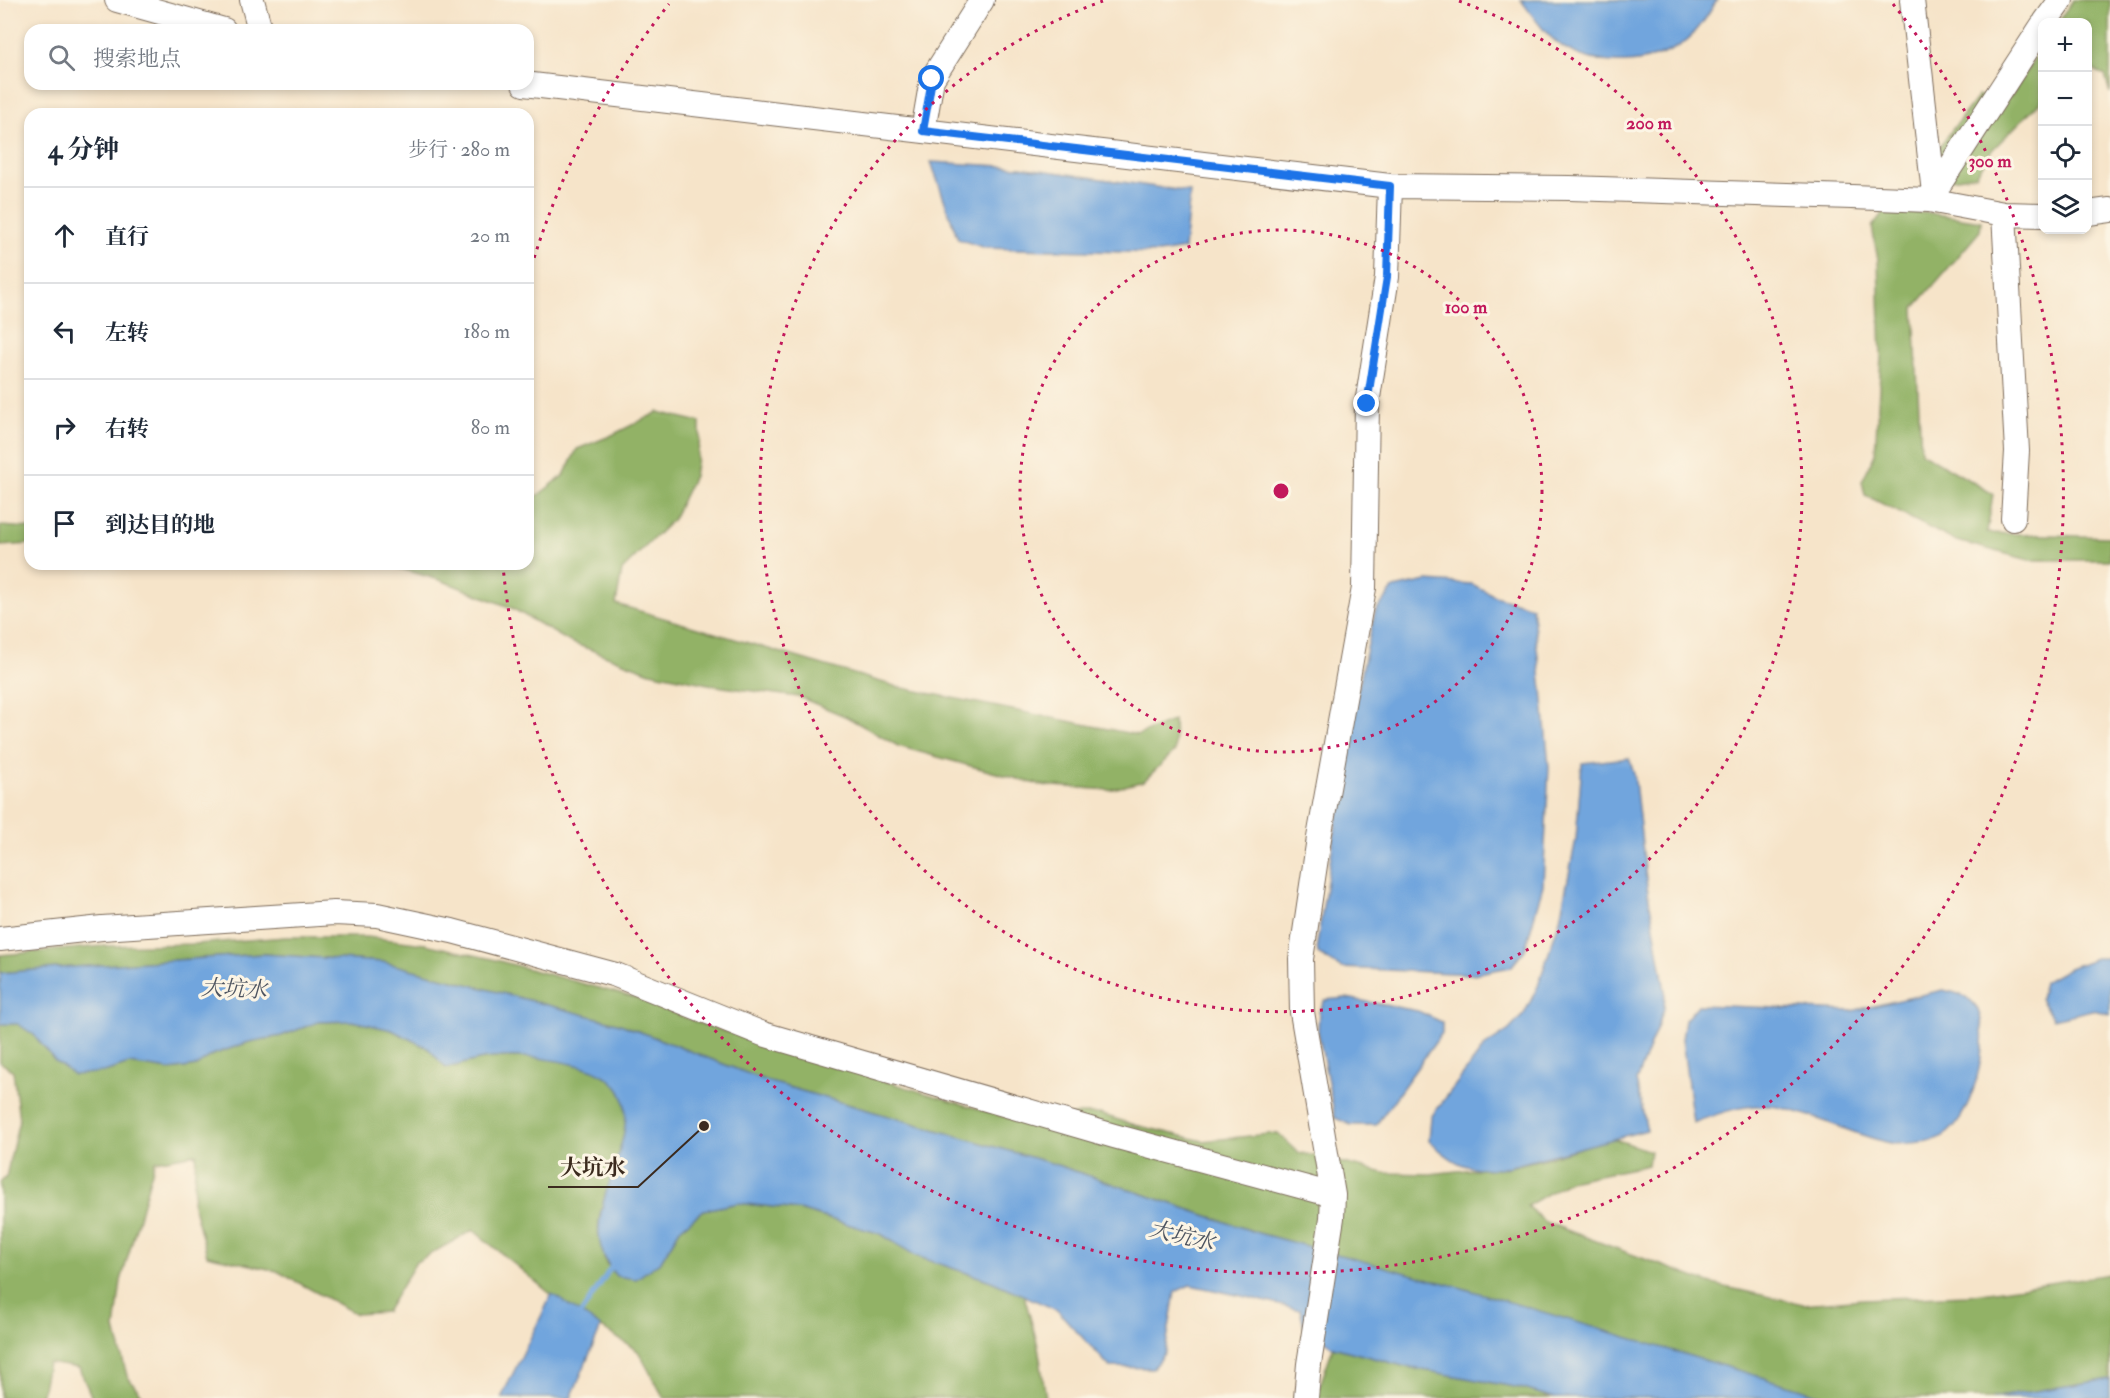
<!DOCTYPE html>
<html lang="zh">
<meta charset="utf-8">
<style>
body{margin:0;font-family:"IM FELL Double Pica","Noto Serif SC",serif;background:#f6f6f7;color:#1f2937}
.controls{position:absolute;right:18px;top:18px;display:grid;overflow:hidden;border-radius:12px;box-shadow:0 3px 9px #0003}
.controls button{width:54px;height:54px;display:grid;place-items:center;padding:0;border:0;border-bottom:2px solid #e0e1e3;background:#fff;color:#1f2937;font:30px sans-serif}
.stop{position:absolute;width:18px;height:18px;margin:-14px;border:4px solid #1a73e8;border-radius:50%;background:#fff}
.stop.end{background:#1a73e8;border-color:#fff;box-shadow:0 2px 6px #0008}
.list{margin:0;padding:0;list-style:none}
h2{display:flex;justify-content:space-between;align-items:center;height:78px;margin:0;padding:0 24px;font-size:26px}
h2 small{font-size:20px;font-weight:400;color:#747a83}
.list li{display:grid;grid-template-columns:39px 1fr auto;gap:18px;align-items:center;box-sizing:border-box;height:96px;padding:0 24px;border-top:2px solid #e0e1e3}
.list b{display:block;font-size:22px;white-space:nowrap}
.list em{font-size:20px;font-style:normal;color:#747a83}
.icon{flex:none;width:33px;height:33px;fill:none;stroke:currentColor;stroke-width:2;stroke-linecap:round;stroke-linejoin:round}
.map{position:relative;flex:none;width:2110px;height:1398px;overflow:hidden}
.search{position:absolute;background:#fff;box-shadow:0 3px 9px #0003;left:24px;top:24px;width:510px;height:66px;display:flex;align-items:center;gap:15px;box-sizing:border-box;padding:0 21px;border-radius:18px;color:#747a83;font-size:22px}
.panel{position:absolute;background:#fff;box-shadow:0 3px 9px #0003;left:24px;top:108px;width:510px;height:462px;border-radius:18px}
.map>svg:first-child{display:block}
.forest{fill:#92b266;stroke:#666e42;stroke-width:1.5}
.water{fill:#71a5dd;stroke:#56687e;stroke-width:1.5}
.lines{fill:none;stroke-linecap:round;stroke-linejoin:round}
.stream{stroke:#71a5dd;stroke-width:5}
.minor-casing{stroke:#7c6b5a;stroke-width:26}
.minor{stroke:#fff;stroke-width:24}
.route{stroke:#1a73e8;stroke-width:8}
.ring{fill:none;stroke:#c2185b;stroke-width:3;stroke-dasharray:3 6}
.labels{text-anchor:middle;stroke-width:6;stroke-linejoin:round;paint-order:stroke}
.water-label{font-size:22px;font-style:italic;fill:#4e5561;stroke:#fcf5e5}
.centre{fill:#c2185b;stroke:#fcf5e5;stroke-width:3}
.ring-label{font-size:18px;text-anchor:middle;font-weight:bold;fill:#c2185b;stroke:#fcf5e5;stroke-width:6;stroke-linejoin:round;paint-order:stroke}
.leader{fill:none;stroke:#3b2a1e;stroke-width:2}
.callout-dot{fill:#3b2a1e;stroke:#fcf5e5;stroke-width:2}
.callout-label{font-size:22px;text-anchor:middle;font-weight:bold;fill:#3b2a1e;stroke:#fcf5e5;stroke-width:6;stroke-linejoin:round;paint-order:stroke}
</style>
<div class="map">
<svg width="2110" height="1398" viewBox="0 0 2110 1398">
<rect width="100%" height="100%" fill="#fcf5e5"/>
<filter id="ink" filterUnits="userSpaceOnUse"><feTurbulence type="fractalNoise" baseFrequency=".0167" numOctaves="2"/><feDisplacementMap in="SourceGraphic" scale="12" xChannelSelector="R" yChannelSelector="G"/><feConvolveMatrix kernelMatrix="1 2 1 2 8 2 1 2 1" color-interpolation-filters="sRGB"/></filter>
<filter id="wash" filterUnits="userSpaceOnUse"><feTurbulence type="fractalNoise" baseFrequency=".008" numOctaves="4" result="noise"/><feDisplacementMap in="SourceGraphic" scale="24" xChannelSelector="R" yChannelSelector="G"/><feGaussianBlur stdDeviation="1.35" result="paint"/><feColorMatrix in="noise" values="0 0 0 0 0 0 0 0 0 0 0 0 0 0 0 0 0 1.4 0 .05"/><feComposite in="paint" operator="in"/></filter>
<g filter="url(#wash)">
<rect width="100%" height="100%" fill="#f6e4c9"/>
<path class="forest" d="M2073 0H2110V93L2105 75 2088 68V22H2058Z
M2042 46V100L1991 151 1976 175 1951 179 1940 163 1939 147 1978 96H2011Z
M1884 211 1928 213 1981 221 1980 231 1914 308 1921 452 1993 494 1987 533 2110 537V560H2029L1953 540 1865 495 1862 481 1875 454 1881 357 1878 260 1872 227Z
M658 412 700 422V439L694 476 673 519 622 570 616 604 898 687 1138 735 1174 720 1175 751 1144 781 1109 790 1040 785 898 746 847 717 799 697 723 687 650 672 570 642 512 608 443 581 385 564H528V503L564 475 577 449 610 436Z
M0 526 30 528V544L0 546Z
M286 937H367L425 944 492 959 636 998 699 1023 798 1055 1036 1126 1078 1114H1100L1135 1125 1203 1141 1278 1133 1298 1152 1384 1173 1430 1174 1475 1169H1500L1551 1157 1612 1138 1650 1151 1648 1165 1569 1181 1527 1206 1545 1222 1712 1284 1803 1304 1864 1299 1968 1295 2110 1274V1379L1992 1398H1831L1258 1233 1054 1164 767 1081 620 1024 383 962 263 954 45 969 0 973V955L104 946 195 944Z
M353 1021 392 1030 428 1048 446 1068C461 1065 476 1059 491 1058 527 1055 605 1056 622 1094 629 1108 625 1130 623 1144 617 1173 595 1208 599 1237 601 1246 604 1255 606 1264L636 1279 661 1261 680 1229 704 1210 738 1203 799 1210 881 1234 916 1256 991 1281 1024 1295 1038 1346 1046 1398H664L638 1351 559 1301 473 1230 416 1262 386 1312 356 1314 277 1271 207 1255 193 1204 196 1154 155 1161 121 1281 115 1329 127 1376 144 1398H92L79 1368 48 1363 41 1398H0V1183L6 1177 19 1120 13 1071 0 1062V1024H18L34 1035 55 1061 104 1072 129 1064 170 1070 196 1066 212 1055 249 1042 281 1036 318 1022Z
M1333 1347 1407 1367 1520 1388 1555 1398H1318V1391Z"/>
<path class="water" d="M1521 0H1717C1707 17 1696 35 1679 46 1646 66 1602 68 1568 50 1548 39 1534 18 1521 0Z
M931 162 1020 167 1190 192 1184 249 1159 253 985 248 958 239Z
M1427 581 1472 584 1495 596 1532 607 1542 689 1549 767 1543 885 1525 950 1511 967 1473 974 1341 968 1318 954 1317 944 1356 699 1375 612 1394 588Z
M1629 758 1634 773 1647 887 1665 991 1664 1009 1636 1081 1647 1130 1500 1169C1463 1169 1456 1165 1429 1141L1431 1117 1484 1047 1509 1030 1524 1014 1538 986 1560 919 1576 839 1582 763Z
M263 954 383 962 620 1024 767 1081 1054 1164 1258 1233 1459 1287 1831 1398H1555L1520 1388 1407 1367 1333 1347 1304 1326 1300 1310 1247 1297 1190 1285 1175 1292 1165 1352 1153 1368 1110 1367 1057 1310 991 1281 916 1256 881 1234 799 1210 738 1203 704 1210 680 1229 661 1261 636 1279 616 1276C607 1265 600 1250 599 1235 595 1177 677 1084 572 1064 546 1058 518 1055 491 1058 476 1059 461 1065 446 1068L428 1048 392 1030 353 1021 318 1022 281 1036 249 1042 212 1055 196 1066 170 1070 129 1064 104 1072 74 1075 55 1061 34 1035 18 1024H0V973L45 969Z
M2096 958H2110V1014L2093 1010 2053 1019 2040 999 2044 982 2069 968Z
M1943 990C1955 993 1966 994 1975 1005 1995 1033 1972 1130 1936 1139 1926 1142 1900 1145 1891 1143 1854 1136 1815 1114 1777 1107 1748 1102 1719 1113 1693 1123L1682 1039 1685 1020 1698 1005 1852 1011Z
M1346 998 1418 1011 1442 1022V1033L1376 1125H1351L1335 1118 1318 1031 1319 1012 1325 1000Z
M552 1294 601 1327 571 1398H501Z
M2110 1379V1398H1992Z"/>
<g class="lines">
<path class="stream" d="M578 1318 614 1263"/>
</g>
</g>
<g filter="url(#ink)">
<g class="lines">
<defs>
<path id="minor" d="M117 0 224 30
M252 0 260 30
M1912 0 1934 193
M2045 22 2061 0
M524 84 1390 186 1570 188 1852 197 1929 200 2004 214 2042 215
M923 131 932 79 982 0
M1929 200 2042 26
M2088 213 2110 210
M2004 214 2017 451 2013 519
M0 939 102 928 334 913 377 915 452 931 616 975 763 1034 1114 1136 1333 1195
M1306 1398 1309 1364 1332 1218 1333 1195 1302 1012 1301 959 1319 838 1364 588 1367 404 1387 277 1390 186"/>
</defs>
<use href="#minor" class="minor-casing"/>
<use href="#minor" class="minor"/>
</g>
</g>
<g class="lines" filter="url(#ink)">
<path class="route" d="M932 79 923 131 1390 186 1387 277 1367 404"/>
</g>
<g class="ring">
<circle cx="1281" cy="491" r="261"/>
<path d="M1459 1A521 521 0 1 1 1103 1"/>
<path d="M529 275A782 782 0 0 1 669 4M1893 4A782 782 0 1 1 503 566"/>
</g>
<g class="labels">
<g class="water-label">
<text transform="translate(234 988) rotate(2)" y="8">大坑水</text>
<text transform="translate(1182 1235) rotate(13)" y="8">大坑水</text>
</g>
</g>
<circle cx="1281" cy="491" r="9" class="centre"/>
<g class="ring-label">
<text x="1649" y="129">200 m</text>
<text x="1990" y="167">300 m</text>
<text x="1466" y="313">100 m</text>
</g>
<path class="leader" d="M704 1126L638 1187H548"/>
<circle class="callout-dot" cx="704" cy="1126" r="6"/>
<g class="callout-label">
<text x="593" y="1175">大坑水</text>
</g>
</svg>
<div class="controls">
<button>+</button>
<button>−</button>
<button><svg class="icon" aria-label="locate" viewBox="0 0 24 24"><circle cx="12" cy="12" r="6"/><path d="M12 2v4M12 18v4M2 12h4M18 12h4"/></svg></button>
<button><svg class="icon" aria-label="layers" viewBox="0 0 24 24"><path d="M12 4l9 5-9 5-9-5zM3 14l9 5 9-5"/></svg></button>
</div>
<div class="stop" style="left:932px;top:79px"></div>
<div class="stop end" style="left:1367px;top:404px"></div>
<div class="search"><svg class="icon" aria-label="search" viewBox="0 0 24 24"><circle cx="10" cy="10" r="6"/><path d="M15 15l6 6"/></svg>搜索地点</div>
<section class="panel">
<h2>4 分钟<small>步行 · 280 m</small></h2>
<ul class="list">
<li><svg class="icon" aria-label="ahead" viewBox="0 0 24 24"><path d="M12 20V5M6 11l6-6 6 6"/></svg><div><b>直行</b></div><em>20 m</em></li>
<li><svg class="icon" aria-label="left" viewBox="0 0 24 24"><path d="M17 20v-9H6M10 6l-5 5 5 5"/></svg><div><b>左转</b></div><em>180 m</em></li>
<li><svg class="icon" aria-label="right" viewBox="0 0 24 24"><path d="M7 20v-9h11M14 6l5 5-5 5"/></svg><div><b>右转</b></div><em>80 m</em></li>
<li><svg class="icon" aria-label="arrive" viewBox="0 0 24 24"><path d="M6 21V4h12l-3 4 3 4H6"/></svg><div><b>到达目的地</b></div></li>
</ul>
</section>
</div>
